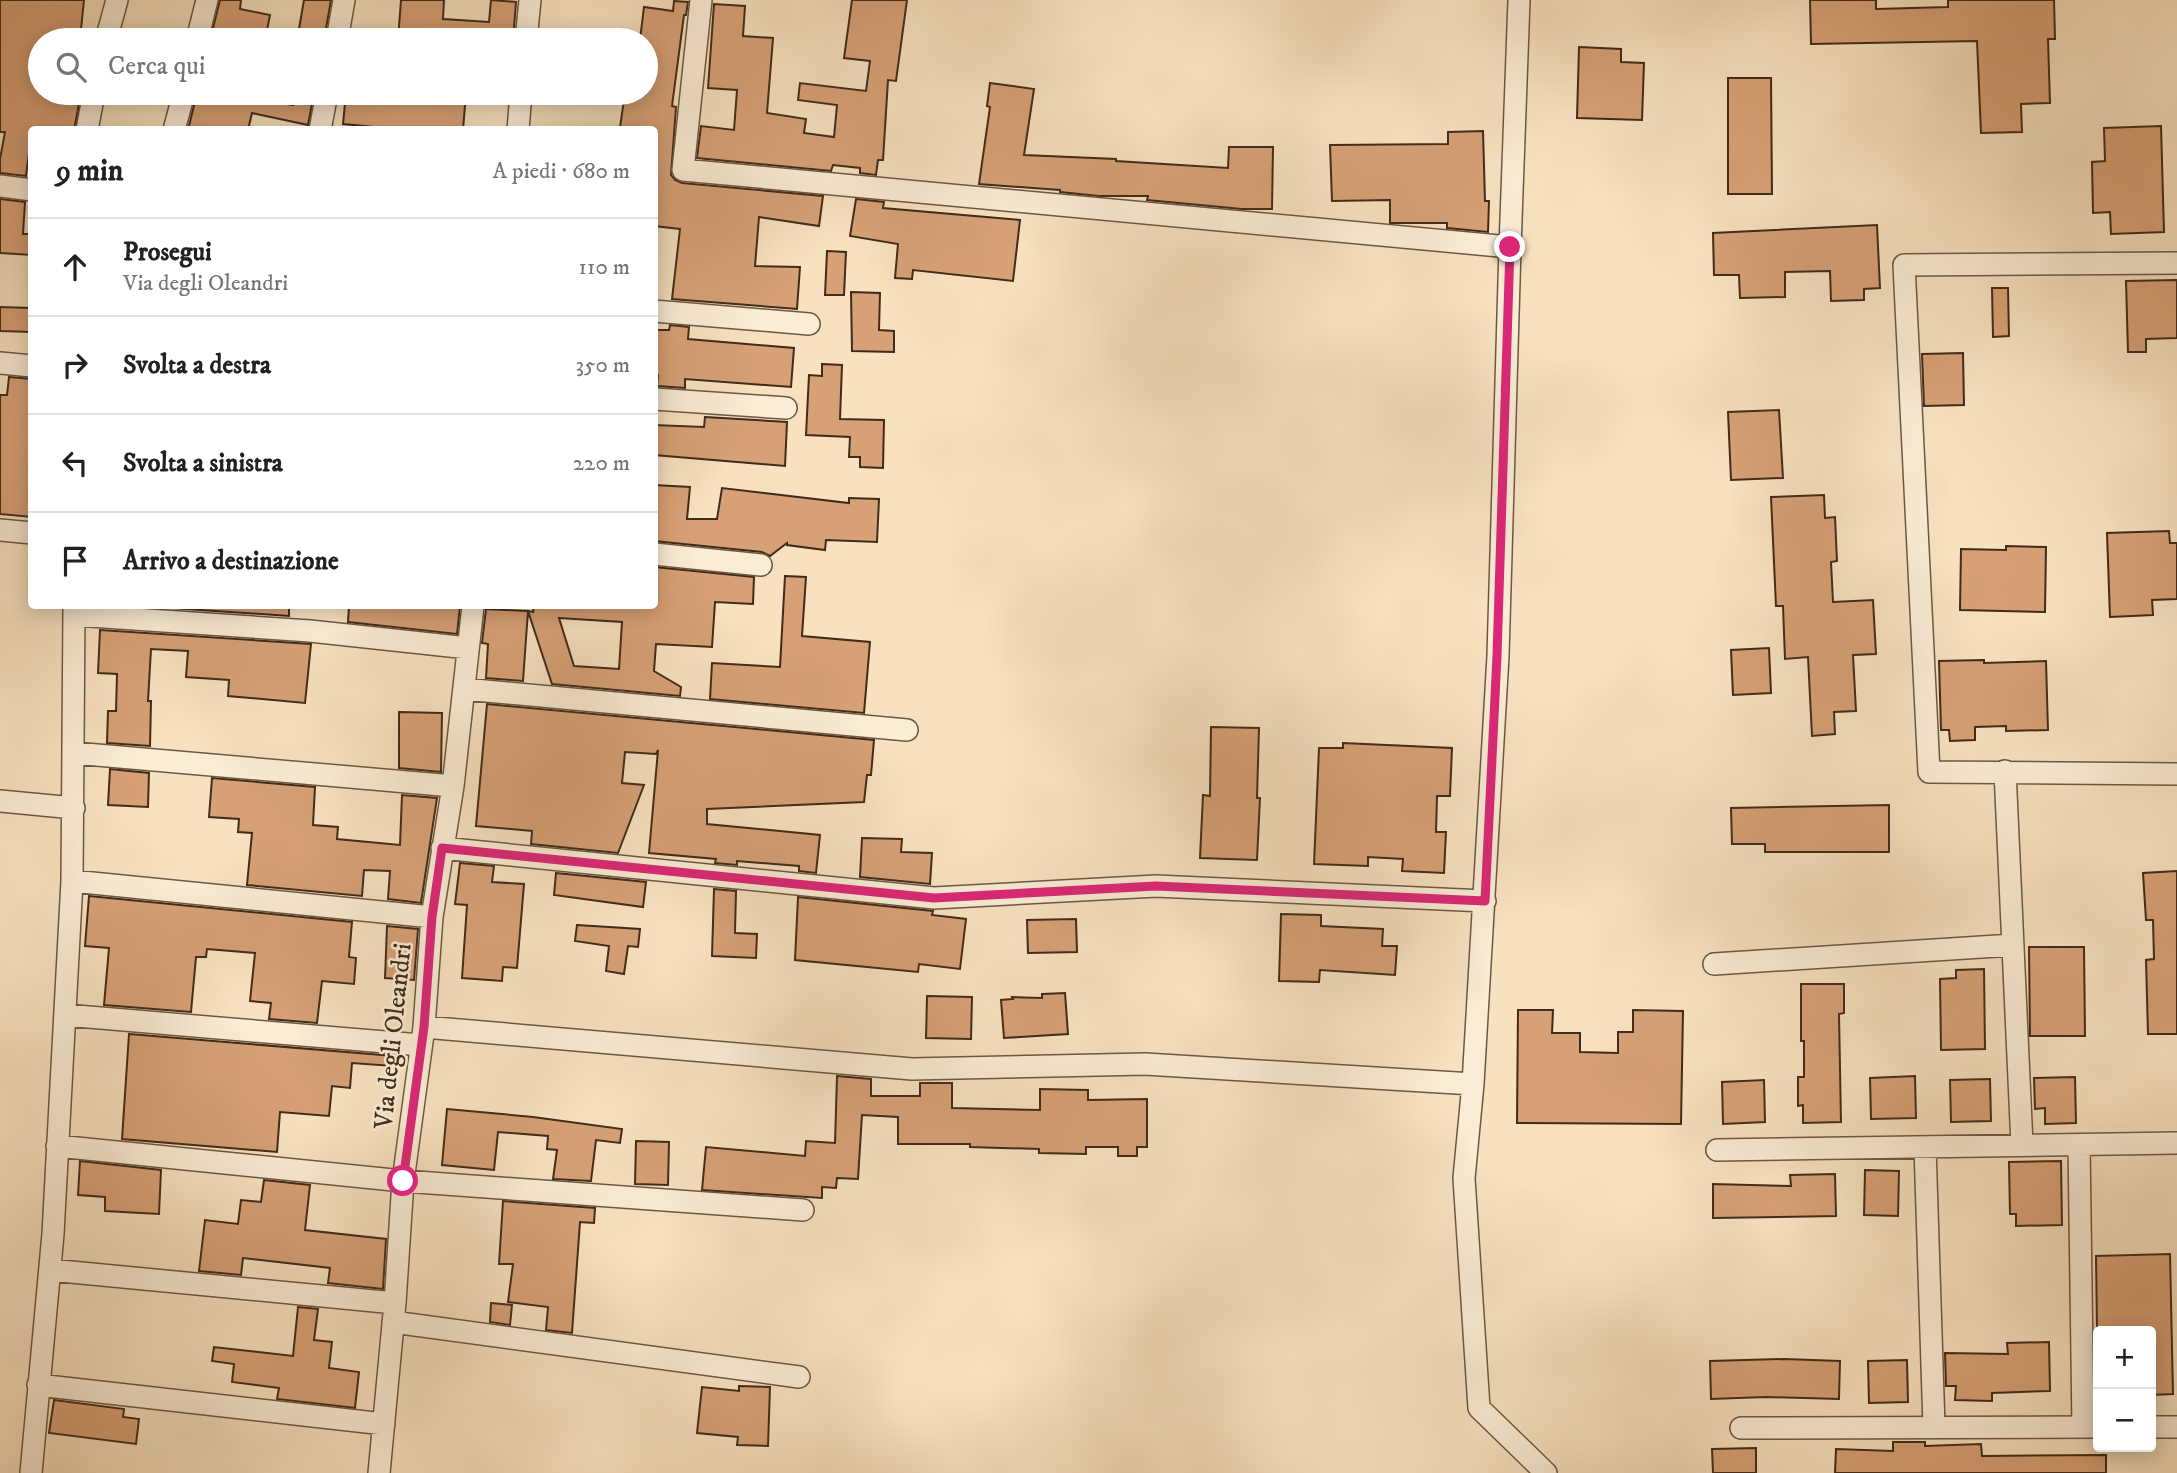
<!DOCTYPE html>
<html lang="it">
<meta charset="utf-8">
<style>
body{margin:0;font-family:"IM FELL DW Pica",serif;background:#f6f6f6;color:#202124}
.controls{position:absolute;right:21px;bottom:21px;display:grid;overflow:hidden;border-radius:7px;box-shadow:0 4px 18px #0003}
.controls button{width:63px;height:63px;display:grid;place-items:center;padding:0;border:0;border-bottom:2px solid #e0e0e0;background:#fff;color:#202124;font:35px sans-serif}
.stop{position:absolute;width:21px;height:21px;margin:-16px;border:5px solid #db2777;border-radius:50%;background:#fff}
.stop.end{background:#db2777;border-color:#fff;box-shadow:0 2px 7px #0008}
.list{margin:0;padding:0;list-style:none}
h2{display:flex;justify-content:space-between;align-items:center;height:91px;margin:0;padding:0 28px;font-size:30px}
h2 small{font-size:23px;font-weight:400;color:#757577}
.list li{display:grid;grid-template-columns:46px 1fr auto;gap:21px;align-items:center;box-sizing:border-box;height:98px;padding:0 28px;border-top:2px solid #e0e0e0}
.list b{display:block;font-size:26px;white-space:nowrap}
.list p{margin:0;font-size:23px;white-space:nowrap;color:#757577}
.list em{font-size:23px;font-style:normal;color:#757577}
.icon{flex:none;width:38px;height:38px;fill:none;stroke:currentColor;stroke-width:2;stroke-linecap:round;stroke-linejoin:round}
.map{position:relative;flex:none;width:2177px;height:1473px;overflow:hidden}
.search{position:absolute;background:#fff;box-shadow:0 4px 18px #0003;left:28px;top:28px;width:630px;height:77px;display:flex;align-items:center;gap:18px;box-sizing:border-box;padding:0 24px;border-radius:38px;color:#757577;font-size:26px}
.panel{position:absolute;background:#fff;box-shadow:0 4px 18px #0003;left:28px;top:126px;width:630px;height:483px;border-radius:7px}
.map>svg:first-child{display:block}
.building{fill:#d7a076;stroke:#412b1a;stroke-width:2;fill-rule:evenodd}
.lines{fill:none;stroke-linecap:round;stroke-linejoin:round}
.minor-casing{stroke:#6e5843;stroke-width:24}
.minor{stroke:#faecd5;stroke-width:21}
.route{stroke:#db2777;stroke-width:9}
.labels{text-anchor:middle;stroke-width:5;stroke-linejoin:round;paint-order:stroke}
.street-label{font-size:26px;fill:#412b1a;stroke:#faecd5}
</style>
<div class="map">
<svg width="2177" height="1473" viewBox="0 0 2177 1473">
<rect width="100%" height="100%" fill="#f7e1bf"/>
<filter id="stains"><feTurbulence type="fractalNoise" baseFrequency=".00286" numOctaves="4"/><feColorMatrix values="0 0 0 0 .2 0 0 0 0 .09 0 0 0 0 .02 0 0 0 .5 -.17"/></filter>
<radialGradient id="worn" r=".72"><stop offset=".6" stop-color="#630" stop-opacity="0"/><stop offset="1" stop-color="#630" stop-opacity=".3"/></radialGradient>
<path class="building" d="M0 0H84L80 39 40 40V93H81L74 130H32L26 176 0 173V159L5 132H0Z
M220 0H241L240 9 270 15 266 35 240 30 238 40H210Z
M304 0H331L324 40H297Z
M401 0H444L443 19 489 22 491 0 516 2 513 40H398Z
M852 0H907L896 81 888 80 883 160H878L876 175 860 173V168L833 165 831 171 697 158 701 126 734 130 737 90 708 88 714 4 745 6 743 36 773 38 767 113 806 119 804 133 834 137 837 105 798 100 800 83 866 91 870 61 844 58Z
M1810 0H1876V9L1948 7V0H2054L2055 39H2048L2050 103 2021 104 2022 132 1981 133 1977 41 1811 44Z
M674 1 688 2 686 15H684L672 106 676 107 671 175 675 180 682 183 823 196 819 226 759 217 755 266 800 267 797 309 672 299 680 229 654 226V152L657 132 654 130 620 127 624 100 632 101 633 93H646V40H640L644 7 673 11Z
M1579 47 1621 49V62L1644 63 1642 120 1577 118Z
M1728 78H1771L1772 194H1728Z
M990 83 1034 89 1024 155 1116 159V161L1228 168 1229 147H1273L1272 209H1242L1147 200 1148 196H1099L1060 192V190L979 184 990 107 987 106Z
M197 93H244L243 96 293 105 295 93H314L308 125 252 113 248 130H188Z
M346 93H466L463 130H406L343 124Z
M2161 126 2164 232 2111 234 2110 212 2093 213 2092 162 2105 161 2104 128Z
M1483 131 1485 201H1489L1488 232 1447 228V223H1390V200L1332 201 1330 145 1448 144V132Z
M0 199 25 202 23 234H32V255L0 253Z
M856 199 884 202 883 208 1020 220 1013 281 913 270 912 279 895 278 898 244 850 236Z
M1877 225 1880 288 1864 289V300L1831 301 1830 271 1785 272V297L1740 298 1739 275H1714L1713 233Z
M827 251 846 252 844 295H825Z
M2177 280V338L2146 339V352H2128L2126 281Z
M1992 288H2008L2009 336 1993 337Z
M851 292 880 293 879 330 894 331V352L852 351Z
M0 307 32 308V332L0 331Z
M670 325 689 327 688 339 794 348 791 387 685 379V388L657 386 658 375 654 374V330H669Z
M1963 353 1964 405 1924 406 1922 354Z
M822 364 842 365 840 419 884 420 883 468 860 467V457H849L850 437 806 435 809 375 822 376Z
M9 377 32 379V517L0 514V395H7Z
M1779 410 1783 478 1731 480 1728 412Z
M705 417 787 422 785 466 654 455V425L704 427Z
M654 485 690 487 687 519H717L722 488 849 503V498L879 499 877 542 826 540 825 550 787 545V543L770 556 762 552 654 541Z
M1824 495 1825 518 1835 517 1837 561 1831 562 1833 602 1873 600 1876 654 1853 655 1856 711 1834 712 1835 734 1812 736 1808 657 1785 659 1783 606H1776L1771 497Z
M2169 531 2170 543H2177V599L2152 600 2153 615 2110 617 2107 533Z
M2006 546 2046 547 2045 612 1960 610 1961 549 2006 550Z
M654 567 754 577 753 604 715 602 712 647 656 644 654 671 681 687 680 696 552 684 528 611 533 612 534 606H654ZM559 618 622 622 619 669 574 666Z
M785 576 806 577 802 636 870 642 864 713 710 699 712 663 780 667Z
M157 606H289V616L157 607Z
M349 606H460L457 634 348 622Z
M486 609 528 611 523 681 486 678 488 644 482 643Z
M100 630 311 644 305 703 228 696 229 680 186 677 188 651 151 649 148 701H151L150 746 107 743 108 711H116L117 674 98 673Z
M1769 648 1771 693 1733 695 1731 650Z
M1984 660V663L2046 661 2048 730 2006 731V726L1975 727V740L1950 741 1949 730H1941L1939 661Z
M487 704 874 740 871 775H867L864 802 707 809V824L820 835 816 873 799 871V866L737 861V865L715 863 716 859 649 853 658 750 656 754 625 752 622 783 644 785 618 853 531 844 532 831 476 826Z
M399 712 442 713 441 772 399 768Z
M1211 727 1259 728 1257 798H1260L1257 860 1200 858 1203 795 1210 796Z
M1343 743 1452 748 1450 796H1437L1436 832H1446L1444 873 1402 871 1403 859 1368 857V866L1314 864 1319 748H1343Z
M110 769 149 773 148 807 108 805Z
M212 778 315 787 313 825 338 827 337 839 400 845 402 795 437 798 421 903 388 899 390 871 364 870 362 896 247 885 252 833 238 832 239 819 209 817Z
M1889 805V852H1765V844H1732L1731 808Z
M862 838 902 839 901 852 932 853 930 884 860 877Z
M460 863 494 866 492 882 524 884 517 968 503 967 502 981 462 978 467 905 455 904Z
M2177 871V1034H2148L2146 960 2154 959 2153 920H2146L2143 873Z
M556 873 646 882 643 907 554 895Z
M714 889 736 891 735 933 757 934 756 958 712 956Z
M89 896 352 922 349 957 356 958 354 984 322 981 317 1023 269 1019 271 1003 250 1001 255 953 207 949 206 957H196L191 1012 104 1005 109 948 85 946Z
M798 897 933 911 932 915 966 919 960 969 919 964 918 972 795 960Z
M1281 914 1321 915V926L1383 929 1382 946H1397L1395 975 1320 970 1319 982 1279 981Z
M1076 919 1077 952 1028 953 1027 920Z
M577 925 640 929 638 947 628 946 624 974 606 971 609 946 575 941Z
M387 926 418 929 414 980 385 978Z
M2029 947H2084L2085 1036H2030Z
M1984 969 1985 1049 1941 1050 1940 979 1956 978V970Z
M1801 984H1844V1013L1839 1014 1841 1122 1803 1123V1105L1798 1106V1077H1804V1041H1801Z
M1065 993 1068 1034 1004 1038 1001 1000 1013 999 1012 997 1042 998V994Z
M927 996 972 997 971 1039 926 1038Z
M1518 1010H1553L1552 1033H1580V1052L1618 1053V1032H1633V1010L1683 1011 1681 1124 1517 1123Z
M129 1034 394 1056 393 1066 352 1063 350 1088 332 1086 329 1116 280 1112 277 1152 122 1139Z
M837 1076 871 1079V1096H920V1083H952V1108L1040 1110V1089L1088 1090V1100L1147 1099V1147H1137V1156H1118V1147H1086V1154L1039 1153V1149L970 1147V1144H898V1117L862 1115 858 1179 837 1178 836 1188 822 1187V1198L702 1190 706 1147 805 1156 806 1141 835 1143Z
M1915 1076 1916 1118 1871 1119 1870 1078Z
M2075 1077 2076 1123 2045 1124V1108L2035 1109 2034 1078Z
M1990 1079 1991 1121 1951 1122 1950 1080Z
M1764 1080 1765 1122 1723 1124 1722 1082Z
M447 1109 533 1117 622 1129 620 1143 596 1140 591 1181 553 1179 557 1150 547 1149 548 1136 498 1132 494 1170 442 1165Z
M636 1141 669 1142 668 1185 635 1184Z
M80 1161 161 1170 159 1214 105 1211V1197L78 1195Z
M2061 1161 2062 1225 2016 1226V1214H2010L2009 1162Z
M1865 1170 1899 1171 1898 1216 1864 1215Z
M1835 1174 1836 1216 1713 1218V1184L1791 1186 1790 1175Z
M264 1180 310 1185 305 1230 386 1239 383 1289 328 1283 330 1268 243 1258 241 1275 199 1271 205 1220 238 1224 241 1200 261 1202Z
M503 1201 595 1208 594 1223 580 1222 572 1333 546 1330 548 1307 508 1302 513 1264H499Z
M2170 1254 2173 1394 2151 1395V1331H2097L2096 1256Z
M491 1303 512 1305 510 1325 490 1322Z
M298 1307 318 1309 314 1340 332 1342 329 1368 359 1372 355 1408 277 1399 279 1388 232 1382 234 1364 212 1361 214 1347 293 1356Z
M2049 1342 2050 1391 1992 1393V1401L1955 1400 1956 1386H1946L1945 1353 2008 1354 2007 1343Z
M1784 1359 1840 1361 1839 1399 1766 1397 1711 1399 1710 1361Z
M1907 1360 1908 1402 1869 1403 1868 1361Z
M739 1386 770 1387 768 1446 737 1445 738 1437 697 1433 702 1387 739 1391Z
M54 1400 124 1409 123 1417 139 1419 136 1444 49 1433Z
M1893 1442H1925V1446L1981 1444 1982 1456 2106 1455V1473H1835L1836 1449 1893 1451Z
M1756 1448V1473H1713L1712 1449Z"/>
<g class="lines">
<defs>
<path id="minor" d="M701 0 683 170 1510 247 1498 656 1473 1084 1464 1178 1479 1408 1546 1473
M106 40 117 0
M197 40 207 0
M337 40 344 0
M526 40 530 0
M87 130 94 93
M174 130 184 93
M320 130 327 93
M518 130 521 93
M0 186 32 190
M1510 247 1519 0
M2177 263 1904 265 1929 772 2177 774
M654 311 809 324
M0 363 32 366
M654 399 786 408
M0 530 32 533
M654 554 761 565
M75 615 310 631 468 648
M464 689 907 730
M74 753 453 786
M2005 771 2022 1145
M0 801 74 808
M442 848 934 898 1156 886 1485 901
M72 881 432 917
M1714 964 2013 945
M65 1015 421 1045
M424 1027 912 1069 1145 1064 1473 1084
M2079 1145 2083 1427
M57 1146 403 1181 803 1210
M1925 1147 1934 1427
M1717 1150 2177 1143
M50 1270 395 1303
M393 1322 799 1377
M38 1385 384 1424
M2151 1427H2177
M1741 1428 2098 1427
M31 1473 53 1234 72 881 74 606
M379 1473 395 1303 403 1181 424 1027 432 917 453 786 473 606"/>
</defs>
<use href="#minor" class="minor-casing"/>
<use href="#minor" class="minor"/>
</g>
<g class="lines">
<path class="route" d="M403 1181 424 1027 432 917 442 848 934 898 1156 886 1485 901 1497 656 1510 247"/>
</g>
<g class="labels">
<g class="street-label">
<text transform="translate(392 1036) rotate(-84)" y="9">Via degli Oleandri</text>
</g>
</g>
<rect width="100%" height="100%" filter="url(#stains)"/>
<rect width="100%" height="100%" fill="url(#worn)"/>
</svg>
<div class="controls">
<button>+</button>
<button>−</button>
</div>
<div class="stop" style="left:403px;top:1181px"></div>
<div class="stop end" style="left:1510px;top:247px"></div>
<div class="search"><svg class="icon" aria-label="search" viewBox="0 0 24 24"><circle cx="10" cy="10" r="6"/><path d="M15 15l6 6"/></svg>Cerca qui</div>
<section class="panel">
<h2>9 min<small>A piedi · 680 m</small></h2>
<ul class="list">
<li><svg class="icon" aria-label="ahead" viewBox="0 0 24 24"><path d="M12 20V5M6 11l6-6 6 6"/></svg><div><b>Prosegui</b><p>Via degli Oleandri</p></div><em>110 m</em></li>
<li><svg class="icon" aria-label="right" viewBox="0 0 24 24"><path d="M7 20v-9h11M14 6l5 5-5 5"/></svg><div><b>Svolta a destra</b></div><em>350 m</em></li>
<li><svg class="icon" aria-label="left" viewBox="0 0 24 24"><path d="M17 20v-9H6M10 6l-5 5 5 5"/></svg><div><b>Svolta a sinistra</b></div><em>220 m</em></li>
<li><svg class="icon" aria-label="arrive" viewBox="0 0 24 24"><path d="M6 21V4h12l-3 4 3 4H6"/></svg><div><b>Arrivo a destinazione</b></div></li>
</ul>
</section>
</div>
